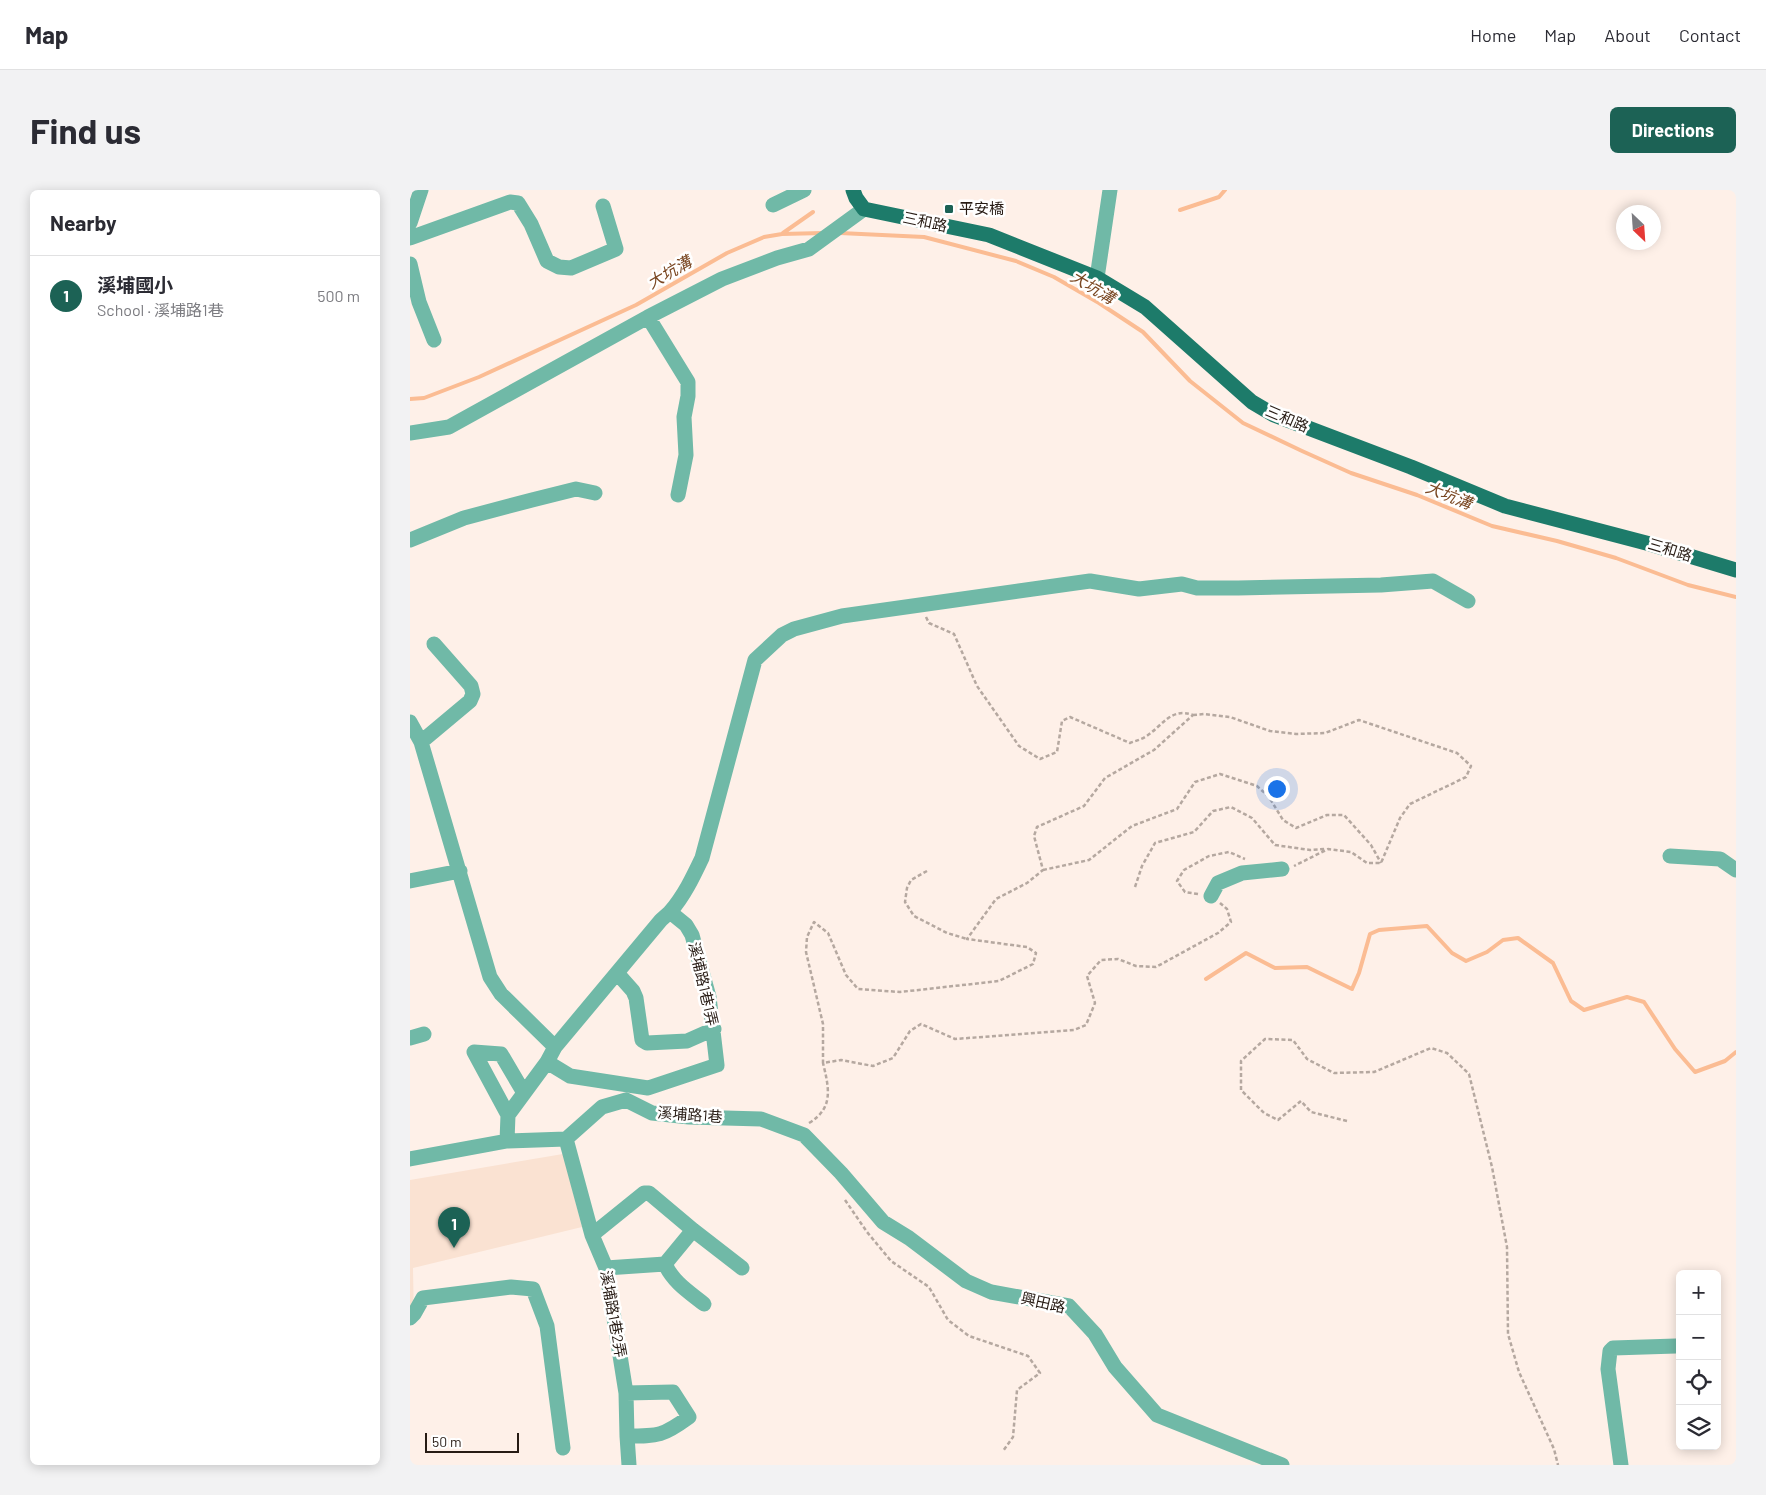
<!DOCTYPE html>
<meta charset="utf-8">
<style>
body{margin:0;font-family:Barlow,"Noto Sans TC",sans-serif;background:#f2f2f3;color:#2b2b33}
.controls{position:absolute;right:15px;bottom:15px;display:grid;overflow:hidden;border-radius:8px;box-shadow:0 2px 12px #0003}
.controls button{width:45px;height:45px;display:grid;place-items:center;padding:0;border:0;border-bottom:1px solid #e1e1e2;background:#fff;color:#2b2b33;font:25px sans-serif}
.compass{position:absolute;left:1206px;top:15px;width:45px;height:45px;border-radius:50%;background:#fff;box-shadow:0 2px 12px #0003;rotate:155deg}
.scale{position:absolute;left:15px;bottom:12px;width:94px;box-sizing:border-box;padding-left:5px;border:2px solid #271b14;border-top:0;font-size:14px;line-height:18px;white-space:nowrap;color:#271b14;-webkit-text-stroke:4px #fff;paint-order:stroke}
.you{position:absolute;left:866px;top:598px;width:18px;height:18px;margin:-12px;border:4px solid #fff;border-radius:50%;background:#1a73e8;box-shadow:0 0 0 8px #1a73e833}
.badge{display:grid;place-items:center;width:32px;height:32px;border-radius:50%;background:#1c6255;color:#fff;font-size:16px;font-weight:700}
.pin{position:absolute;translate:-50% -41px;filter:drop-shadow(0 1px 2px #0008)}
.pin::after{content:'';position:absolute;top:26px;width:18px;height:15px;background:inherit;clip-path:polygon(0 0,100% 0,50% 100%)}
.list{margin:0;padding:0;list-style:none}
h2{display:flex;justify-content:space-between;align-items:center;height:65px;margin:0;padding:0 20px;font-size:21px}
h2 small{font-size:16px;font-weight:400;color:#7c7c81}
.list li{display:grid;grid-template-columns:32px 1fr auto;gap:15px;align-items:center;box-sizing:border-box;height:80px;padding:0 20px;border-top:1px solid #e1e1e2}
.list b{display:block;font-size:19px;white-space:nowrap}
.list p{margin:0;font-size:16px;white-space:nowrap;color:#7c7c81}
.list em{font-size:16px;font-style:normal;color:#7c7c81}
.icon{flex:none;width:28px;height:28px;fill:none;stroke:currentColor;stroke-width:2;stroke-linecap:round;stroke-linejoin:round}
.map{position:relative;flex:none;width:1326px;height:1275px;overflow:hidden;border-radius:8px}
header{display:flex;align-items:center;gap:30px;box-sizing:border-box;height:70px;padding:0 25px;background:#fff;border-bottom:1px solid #e1e1e2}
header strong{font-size:24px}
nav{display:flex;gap:28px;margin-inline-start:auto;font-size:18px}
.intro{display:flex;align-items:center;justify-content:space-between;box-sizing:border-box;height:120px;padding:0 30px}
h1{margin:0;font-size:35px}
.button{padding:12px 22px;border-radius:8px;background:#1c6255;color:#fff;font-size:18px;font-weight:700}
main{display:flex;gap:30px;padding:0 30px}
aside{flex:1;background:#fff;border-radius:8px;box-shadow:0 2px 12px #0003}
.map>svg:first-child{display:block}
.built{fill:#fae2d2}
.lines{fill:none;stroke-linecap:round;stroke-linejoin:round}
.stream{stroke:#fbbc93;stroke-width:4}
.path{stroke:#b5a8a0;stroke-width:2.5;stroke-dasharray:4 2.5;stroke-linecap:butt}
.minor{stroke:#70b9a7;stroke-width:15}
.major{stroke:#1d7b6a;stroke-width:15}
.poi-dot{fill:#1c6255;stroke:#fff;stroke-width:2}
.labels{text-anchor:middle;stroke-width:5;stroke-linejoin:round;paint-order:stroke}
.poi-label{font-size:15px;fill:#271b14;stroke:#fff;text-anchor:start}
.street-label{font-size:15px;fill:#271b14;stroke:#fff}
.water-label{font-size:16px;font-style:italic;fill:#7a4722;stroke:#fff}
</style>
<header>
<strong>Map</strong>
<nav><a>Home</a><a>Map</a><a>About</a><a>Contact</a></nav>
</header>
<div class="intro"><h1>Find us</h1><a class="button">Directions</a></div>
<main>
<aside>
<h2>Nearby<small></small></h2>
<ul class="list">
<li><span class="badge">1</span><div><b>溪埔國小</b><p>School · 溪埔路1巷</p></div><em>500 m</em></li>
</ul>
</aside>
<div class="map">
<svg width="1326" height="1275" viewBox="0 0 1326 1275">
<rect width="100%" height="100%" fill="#fef0e8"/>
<path class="built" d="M153 964 172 1037 3 1078 4 1131 0 1132V990Z"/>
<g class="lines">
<path class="stream" d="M770 20 809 7 815 0
M373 43 403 22
M430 43 514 47 606 71 644 87 689 113 733 142 780 191 833 233 892 261 941 283 1007 305 1082 336 1147 351 1206 368 1278 395 1326 407
M0 209 14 208 69 187 226 115 317 63 354 47 372 44 413 43
M796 789 836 763 865 778 897 777 942 799 949 783 960 744 969 740 1017 736 1042 763 1056 771 1077 762 1093 750 1108 748 1143 773 1161 811 1174 820 1217 807 1234 812 1265 859 1285 882 1315 871 1326 862"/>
<path class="path" d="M516 427 519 433 544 444 567 496 609 556 630 569 647 562 652 531 660 527 720 553C725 551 730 550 735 547 753 536 760 517 783 525L744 560 695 588 674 616 627 637 624 646 633 680 617 693 586 709 557 749 617 757 626 763 623 774 589 791 490 802 448 799 436 785 418 743 404 732 397 747 396 762 413 834V873L431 870 463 876 483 868 500 841 511 834 545 849 664 840 676 835 685 813 677 786 691 770 708 769 726 776 746 777 808 743 821 732 817 719 810 713
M783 525 794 524 820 527 860 541 886 544 915 543 949 530 1047 563 1061 576 1056 587 1000 614 990 628 971 673H957L941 662 918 659 884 676
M633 680 679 670 722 636 767 619 785 592 810 584 847 596 859 607 873 630 886 638 917 625H934L961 655 971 673
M517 681 501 690 497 698 495 712 504 726 537 743 557 749
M725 697 732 676 745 653 784 642 803 621 821 617 842 628 865 655 900 660 916 659
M788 704 775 702 767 691 774 680 799 666 819 662 835 669
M937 931 901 922 891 911 868 930 854 923 831 900V871L855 849 883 850 897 869 924 883 964 882 1021 858 1037 863 1059 884 1082 977 1097 1057 1098 1144 1109 1182 1144 1259 1148 1275
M399 933C424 918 419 898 413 873
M435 1010 457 1042 481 1071 519 1097 538 1130 559 1146 618 1166 630 1183 607 1200 603 1247 593 1261"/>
<path class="minor" d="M363 15 394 0
M0 33 11 0
M0 48 100 12 108 13 121 34 137 71 149 77 161 78 206 59 193 16
M0 74 9 112 24 150
M687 88 700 0
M238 127 278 192V206L274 227 276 265 268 305
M0 243 39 237 238 127 312 89 367 68 399 59 454 19
M0 350 54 328 122 310 166 299 185 303
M0 532 11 552 80 787 91 804 145 857
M11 552 60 511 63 504 61 496 24 454
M1260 666 1310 669 1326 680
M0 691 50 681
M801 706 808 693 832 683 872 679
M260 722C274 706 283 687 292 668L345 470 372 445 384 439 432 426 680 391 729 399 772 394 787 398H828L971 395 1023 391 1058 411
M207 783 223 801 226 808 232 850 237 853 277 851 304 839
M0 848 14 844
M98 925 64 862 91 864 114 903
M156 949 182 1045 196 1078 216 1203 217 1246 219 1275
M97 951 98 925 137 872 145 857 251 730 260 722 276 735 282 745 299 807 307 875 238 898 160 886 137 872
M0 969 97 951 156 949 192 917 216 910 242 923 279 927 351 929 394 945 431 983 473 1032 499 1048 556 1091 581 1102 659 1116 685 1144 705 1177 747 1225 872 1275
M283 1040 255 1074C263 1092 279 1102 294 1114
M182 1045 234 1003H239L283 1040 332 1078
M196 1078 255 1074
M0 1128 4 1124 13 1108 101 1097 123 1099 137 1136 153 1258
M216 1203 263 1202 279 1227C253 1246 249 1246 217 1246
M1211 1275 1198 1179 1200 1161 1203 1158 1266 1156"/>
<path class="major" d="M443 0 446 8 454 19 579 45 687 88 735 117 842 212 864 225 1001 277 1095 316 1240 354 1326 380"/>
</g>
<rect class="poi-dot" x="534" y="14" width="10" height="10" rx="2.5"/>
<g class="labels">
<g class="poi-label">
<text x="549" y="24">平安橋</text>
</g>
<g class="street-label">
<text transform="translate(515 32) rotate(12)" y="5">三和路</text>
<text transform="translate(877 229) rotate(23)" y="5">三和路</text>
<text transform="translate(1260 360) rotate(17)" y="5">三和路</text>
<text transform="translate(293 794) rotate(77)" y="5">溪埔路1巷1弄</text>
<text transform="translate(280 925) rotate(4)" y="5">溪埔路1巷</text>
<text transform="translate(633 1113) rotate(13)" y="5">興田路</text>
<text transform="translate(203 1124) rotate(80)" y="5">溪埔路1巷2弄</text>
</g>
<g class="water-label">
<text transform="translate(259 82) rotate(-30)" y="6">大坑溝</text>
<text transform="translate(683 97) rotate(31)" y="6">大坑溝</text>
<text transform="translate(1039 305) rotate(22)" y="6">大坑溝</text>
</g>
</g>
</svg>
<div class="controls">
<button>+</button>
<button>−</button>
<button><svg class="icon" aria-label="locate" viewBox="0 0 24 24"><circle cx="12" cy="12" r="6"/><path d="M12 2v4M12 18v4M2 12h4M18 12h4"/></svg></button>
<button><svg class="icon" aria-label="layers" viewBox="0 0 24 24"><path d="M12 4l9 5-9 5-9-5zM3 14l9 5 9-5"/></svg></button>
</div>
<svg class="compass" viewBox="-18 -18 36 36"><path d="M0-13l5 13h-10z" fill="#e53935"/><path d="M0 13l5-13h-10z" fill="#7c7c81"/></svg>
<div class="scale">50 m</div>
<div class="you"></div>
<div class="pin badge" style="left:44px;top:1058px">1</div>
</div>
</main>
